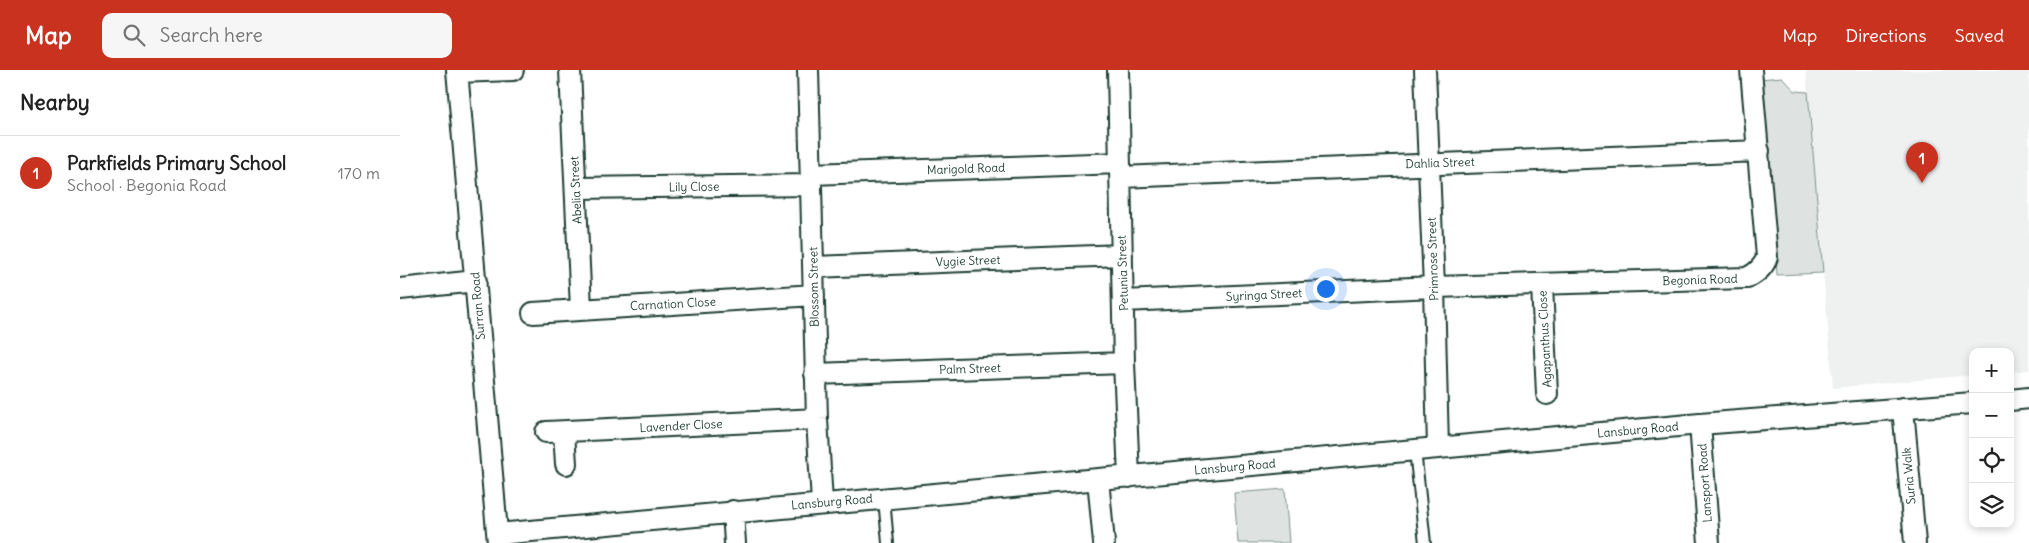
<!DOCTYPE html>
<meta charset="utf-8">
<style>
body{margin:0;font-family:Delius,sans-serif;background:#f6f6f6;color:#222}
.controls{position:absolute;right:15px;bottom:15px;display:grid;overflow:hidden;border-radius:10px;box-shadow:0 2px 8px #0003}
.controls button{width:45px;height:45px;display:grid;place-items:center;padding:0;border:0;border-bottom:1px solid #e0e0e0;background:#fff;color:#222;font:25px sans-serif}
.you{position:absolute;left:925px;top:218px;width:18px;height:18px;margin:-12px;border:4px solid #fff;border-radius:50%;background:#1a73e8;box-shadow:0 0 0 8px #1a73e833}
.badge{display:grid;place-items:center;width:32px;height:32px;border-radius:50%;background:#c8321e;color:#fff;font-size:16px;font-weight:700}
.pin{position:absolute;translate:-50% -41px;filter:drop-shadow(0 1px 2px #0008)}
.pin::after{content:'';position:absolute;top:26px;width:18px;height:15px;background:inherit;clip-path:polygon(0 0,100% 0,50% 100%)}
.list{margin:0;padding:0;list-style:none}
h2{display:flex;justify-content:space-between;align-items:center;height:65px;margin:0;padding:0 20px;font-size:21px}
h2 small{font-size:16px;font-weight:400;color:#767676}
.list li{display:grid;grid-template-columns:32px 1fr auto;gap:15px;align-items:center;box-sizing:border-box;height:75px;padding:0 20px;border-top:1px solid #e0e0e0}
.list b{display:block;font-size:19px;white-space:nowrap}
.list p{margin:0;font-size:16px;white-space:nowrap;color:#767676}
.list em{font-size:16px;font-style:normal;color:#767676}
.icon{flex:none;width:28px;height:28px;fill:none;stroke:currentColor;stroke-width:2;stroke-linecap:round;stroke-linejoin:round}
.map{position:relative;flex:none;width:1629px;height:473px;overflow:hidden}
header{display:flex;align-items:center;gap:30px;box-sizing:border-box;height:70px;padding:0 25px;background:#c8321e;color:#fff}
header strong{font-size:24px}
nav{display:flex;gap:28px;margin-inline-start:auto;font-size:18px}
.search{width:350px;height:45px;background:#f6f6f6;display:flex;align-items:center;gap:12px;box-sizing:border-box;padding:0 18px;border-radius:10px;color:#767676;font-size:19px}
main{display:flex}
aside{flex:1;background:#fff}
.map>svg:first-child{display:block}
.built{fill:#eef1f0}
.green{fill:#dee3e2;stroke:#7e908b}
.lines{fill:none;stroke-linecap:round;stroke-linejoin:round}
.lane-casing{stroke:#1f3d34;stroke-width:14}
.street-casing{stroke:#1f3d34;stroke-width:24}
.lane{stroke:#fff;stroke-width:10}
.street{stroke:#fff;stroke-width:20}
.labels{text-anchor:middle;stroke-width:4;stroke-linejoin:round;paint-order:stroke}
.street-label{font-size:12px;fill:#1f3d34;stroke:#fff}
</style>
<header>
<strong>Map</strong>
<div class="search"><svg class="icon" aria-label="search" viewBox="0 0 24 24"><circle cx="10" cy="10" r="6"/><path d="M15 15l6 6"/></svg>Search here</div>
<nav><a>Map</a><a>Directions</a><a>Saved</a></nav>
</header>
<main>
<aside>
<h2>Nearby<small></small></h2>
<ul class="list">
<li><span class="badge">1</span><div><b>Parkfields Primary School</b><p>School · Begonia Road</p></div><em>170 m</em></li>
</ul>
</aside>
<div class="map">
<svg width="1629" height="473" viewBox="0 0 1629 473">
<rect width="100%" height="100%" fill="#fff"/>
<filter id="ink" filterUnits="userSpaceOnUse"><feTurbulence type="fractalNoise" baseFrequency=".02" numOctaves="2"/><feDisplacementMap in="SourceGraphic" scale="10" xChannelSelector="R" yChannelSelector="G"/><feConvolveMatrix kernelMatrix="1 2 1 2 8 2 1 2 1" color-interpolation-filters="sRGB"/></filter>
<g filter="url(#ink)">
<path class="built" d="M1406 0H1629V300L1610 302V282H1573V305L1433 318Z"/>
<path class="green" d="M1382 7 1395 21 1408 22 1423 203 1377 205 1360 9Z
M885 419 889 473H838L834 423Z"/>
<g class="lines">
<defs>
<path id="lane" d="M1015 380 1025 473
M484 428 488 473"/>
<path id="street" d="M57 0 98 473
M170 0 181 239
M408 0 417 349 422 433
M718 0 724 293 729 407
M1025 0 1034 217 1038 378
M57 2 113 0
M411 104 720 93
M721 107 1359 81
M176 118 411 115
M414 197 722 185
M1142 215 1147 324
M0 219 76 211
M724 231 1034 217 1347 208C1357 203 1364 197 1367 187L1351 0
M133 243 414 225
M415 304 724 293
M1610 330 1629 328
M1503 338 1515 473
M1300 354 1309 473
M146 362 417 349
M164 362 166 394
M698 409 704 473
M333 441 335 473
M98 464 1300 354 1573 333"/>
</defs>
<use href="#lane" class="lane-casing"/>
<use href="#street" class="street-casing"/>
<use href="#lane" class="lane"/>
<use href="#street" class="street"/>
</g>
</g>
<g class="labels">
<g class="street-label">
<text transform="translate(1040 93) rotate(-2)" y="4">Dahlia Street</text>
<text transform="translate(566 99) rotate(-2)" y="4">Marigold Road</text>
<text transform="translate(294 117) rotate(-1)" y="4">Lily Close</text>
<text transform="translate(176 120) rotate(-93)" y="4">Abelia Street</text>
<text transform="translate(1033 189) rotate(-92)" y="4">Primrose Street</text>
<text transform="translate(568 191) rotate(-2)" y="4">Vygie Street</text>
<text transform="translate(723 203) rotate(-92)" y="4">Petunia Street</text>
<text transform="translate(1300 210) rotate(-2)" y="4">Begonia Road</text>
<text transform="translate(414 217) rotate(-91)" y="4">Blossom Street</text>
<text transform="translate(864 225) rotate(-3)" y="4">Syringa Street</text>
<text transform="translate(273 234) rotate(-3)" y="4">Carnation Close</text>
<text transform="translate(78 236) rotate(-95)" y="4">Surran Road</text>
<text transform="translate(1145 269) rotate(-93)" y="4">Agapanthus Close</text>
<text transform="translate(570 299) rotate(-2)" y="4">Palm Street</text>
<text transform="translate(281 356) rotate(-3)" y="4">Lavender Close</text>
<text transform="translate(1238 360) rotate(-5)" y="4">Lansburg Road</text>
<text transform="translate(835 397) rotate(-5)" y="4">Lansburg Road</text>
<text transform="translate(1509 406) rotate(-95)" y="4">Suria Walk</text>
<text transform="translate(1305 413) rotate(-94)" y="4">Lansport Road</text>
<text transform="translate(432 432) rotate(-5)" y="4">Lansburg Road</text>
</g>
</g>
</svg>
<div class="controls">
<button>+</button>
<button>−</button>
<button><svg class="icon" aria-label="locate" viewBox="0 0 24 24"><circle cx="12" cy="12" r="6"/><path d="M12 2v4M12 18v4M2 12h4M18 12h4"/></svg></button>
<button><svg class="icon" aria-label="layers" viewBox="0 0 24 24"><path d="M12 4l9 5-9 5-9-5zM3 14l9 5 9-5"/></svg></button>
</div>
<div class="you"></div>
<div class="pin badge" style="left:1522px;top:113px">1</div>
</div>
</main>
